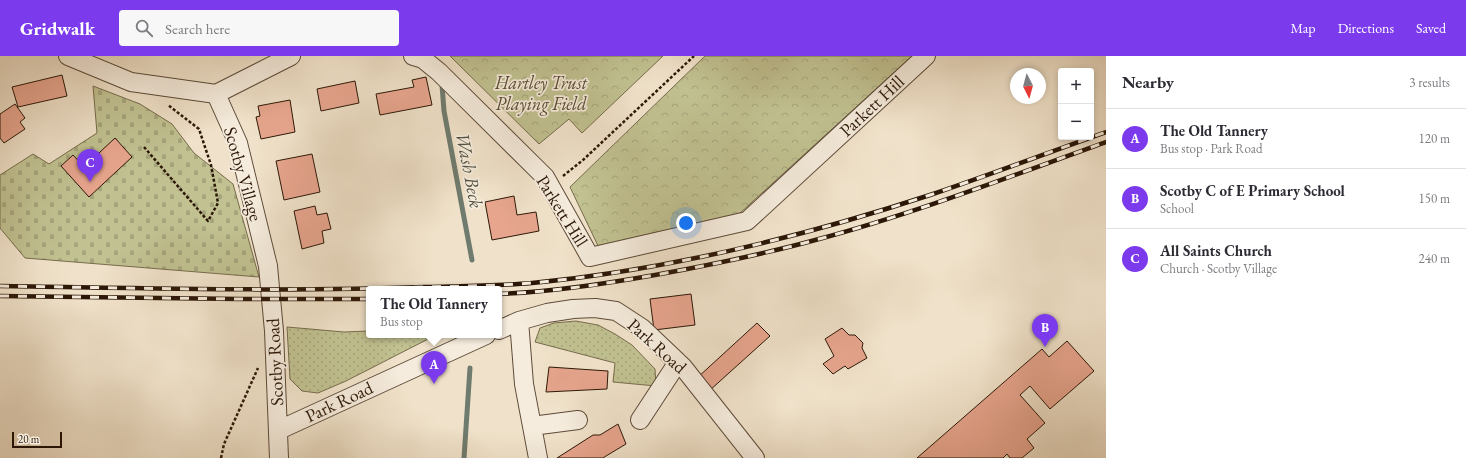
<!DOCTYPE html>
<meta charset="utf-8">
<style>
body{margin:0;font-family:"EB Garamond",serif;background:#f7f7f7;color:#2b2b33}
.controls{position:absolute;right:12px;top:12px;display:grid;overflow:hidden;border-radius:4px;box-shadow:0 2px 6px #0003}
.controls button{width:36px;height:36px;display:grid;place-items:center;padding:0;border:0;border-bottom:1px solid #e1e1e2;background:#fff;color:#2b2b33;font:20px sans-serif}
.compass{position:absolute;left:1010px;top:12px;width:36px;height:36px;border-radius:50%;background:#fff;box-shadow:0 2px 6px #0003;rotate:174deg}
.scale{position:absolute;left:12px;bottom:10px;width:50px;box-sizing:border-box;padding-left:4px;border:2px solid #2c1707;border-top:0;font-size:11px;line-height:14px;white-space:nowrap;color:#2c1707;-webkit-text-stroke:3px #f5ecdd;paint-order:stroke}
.you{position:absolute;left:686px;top:167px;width:14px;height:14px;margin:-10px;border:3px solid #fff;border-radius:50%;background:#1a73e8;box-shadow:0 0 0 6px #1a73e833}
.badge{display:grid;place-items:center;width:26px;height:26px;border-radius:50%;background:#7c3aed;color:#fff;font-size:13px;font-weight:700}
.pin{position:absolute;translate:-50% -33px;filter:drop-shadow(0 1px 2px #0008)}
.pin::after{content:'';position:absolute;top:21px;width:14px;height:12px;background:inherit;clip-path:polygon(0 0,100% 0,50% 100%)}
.popup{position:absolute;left:366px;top:230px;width:136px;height:52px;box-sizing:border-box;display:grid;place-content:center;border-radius:4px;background:#fff;filter:drop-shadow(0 1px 3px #0005);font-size:13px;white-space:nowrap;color:#7c7c81}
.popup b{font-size:15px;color:#2b2b33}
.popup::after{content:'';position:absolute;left:50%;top:100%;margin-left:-8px;border:8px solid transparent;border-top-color:#fff}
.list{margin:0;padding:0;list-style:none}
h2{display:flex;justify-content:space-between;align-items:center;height:52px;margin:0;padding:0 16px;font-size:17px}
h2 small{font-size:13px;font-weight:400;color:#7c7c81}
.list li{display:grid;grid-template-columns:26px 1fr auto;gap:12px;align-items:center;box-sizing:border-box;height:60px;padding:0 16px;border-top:1px solid #e1e1e2}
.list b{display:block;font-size:15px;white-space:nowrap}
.list p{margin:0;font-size:13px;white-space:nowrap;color:#7c7c81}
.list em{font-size:13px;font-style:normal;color:#7c7c81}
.icon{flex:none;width:22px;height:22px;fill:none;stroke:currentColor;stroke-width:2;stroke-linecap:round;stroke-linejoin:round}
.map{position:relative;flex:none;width:1106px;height:402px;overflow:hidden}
header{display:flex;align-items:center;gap:24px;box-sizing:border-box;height:56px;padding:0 20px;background:#7c3aed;color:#fff}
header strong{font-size:19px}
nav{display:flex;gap:22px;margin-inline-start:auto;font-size:14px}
.search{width:280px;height:36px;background:#f7f7f7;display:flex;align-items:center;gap:10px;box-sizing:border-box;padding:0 14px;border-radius:4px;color:#7c7c81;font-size:15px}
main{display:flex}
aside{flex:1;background:#fff}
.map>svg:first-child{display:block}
.grass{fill:url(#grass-dots);stroke:#766c4c}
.forest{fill:url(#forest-crowns);stroke:#766c4c}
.cemetery{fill:url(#cemetery-stones);stroke:#766c4c}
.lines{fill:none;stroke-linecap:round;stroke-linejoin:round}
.stream{stroke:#6f7b6e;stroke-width:5}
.building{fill:#e7a58e;stroke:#2c1707}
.minor-casing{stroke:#5d4a38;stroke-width:20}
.path{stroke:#2c1707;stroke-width:2.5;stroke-dasharray:3 2;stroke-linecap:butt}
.minor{stroke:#f5ecdd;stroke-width:18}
.rail-casing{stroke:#2c1707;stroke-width:4.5}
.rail{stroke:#f5ecdd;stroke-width:3;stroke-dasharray:9;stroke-linecap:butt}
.labels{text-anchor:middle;stroke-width:3.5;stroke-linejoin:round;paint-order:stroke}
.park-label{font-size:18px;font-style:italic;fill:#594a30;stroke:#f5ecdd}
.street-label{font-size:18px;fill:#2c1707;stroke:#f5ecdd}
.water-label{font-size:19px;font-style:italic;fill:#535143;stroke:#f5ecdd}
</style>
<header>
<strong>Gridwalk</strong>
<div class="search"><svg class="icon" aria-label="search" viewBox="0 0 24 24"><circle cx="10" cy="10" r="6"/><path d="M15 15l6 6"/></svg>Search here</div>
<nav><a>Map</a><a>Directions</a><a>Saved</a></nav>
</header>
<main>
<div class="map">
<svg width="1106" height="402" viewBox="0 0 1106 402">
<defs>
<pattern id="grass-dots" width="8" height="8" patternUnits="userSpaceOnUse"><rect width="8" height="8" fill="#c1c191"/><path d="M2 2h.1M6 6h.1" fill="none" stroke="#a6a57c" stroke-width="1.8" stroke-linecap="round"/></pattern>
<pattern id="forest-crowns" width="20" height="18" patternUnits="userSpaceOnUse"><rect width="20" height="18" fill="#c1c191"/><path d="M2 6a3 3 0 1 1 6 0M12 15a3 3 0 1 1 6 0" fill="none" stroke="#a6a57c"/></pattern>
<pattern id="cemetery-stones" width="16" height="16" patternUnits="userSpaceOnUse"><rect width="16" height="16" fill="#c1c191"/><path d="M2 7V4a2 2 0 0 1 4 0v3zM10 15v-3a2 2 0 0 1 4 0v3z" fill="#a6a57c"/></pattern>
</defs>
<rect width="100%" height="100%" fill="#f0e2ca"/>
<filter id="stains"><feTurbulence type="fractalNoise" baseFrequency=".005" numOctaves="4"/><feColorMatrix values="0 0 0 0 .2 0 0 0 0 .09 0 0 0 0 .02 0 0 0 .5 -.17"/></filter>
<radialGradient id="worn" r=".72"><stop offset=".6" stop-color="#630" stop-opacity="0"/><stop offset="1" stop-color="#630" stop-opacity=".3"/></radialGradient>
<path class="grass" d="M576 265 598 269 615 278 632 289 655 313 656 330 613 326 615 307 535 286 540 272 554 267Z
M287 271 344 276 369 275V279H436L346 325 318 337 302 335 290 323Z"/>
<path class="forest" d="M450 0H663L582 77 569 63 539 88Z
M705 0H912L728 168 600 194 570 131Z"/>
<path class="cemetery" d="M93 30 140 48 172 68 194 97 233 128 259 221 25 202 0 172V119L33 98 49 108 97 77Z"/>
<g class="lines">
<path class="stream" d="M442 29 444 55 472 204
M464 402 470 312"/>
</g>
<path class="building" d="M62 19 67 40 18 51 12 31Z
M426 21 432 49 380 59 376 38 414 31 412 24Z
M355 25 359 47 321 55 317 33Z
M290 44 295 76 261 83 256 61 260 60 258 50Z
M15 48 25 62 20 66 25 73 4 87 0 82V58Z
M115 82 132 101 89 141 61 110 73 99 84 111Z
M312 98 320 136 284 144 276 105Z
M514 140 517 159 536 156 539 175 492 184 485 146Z
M315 150 317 159 327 157 331 173 322 175 324 187 302 193 294 155Z
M691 238 695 269 654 274 650 243Z
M757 267 770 280 709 335 697 322Z
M842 272 849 279H855L863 287 862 292 867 302 848 313 845 310 833 318 823 308 834 300 825 283Z
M1067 285 1094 315 1050 353 1030 330 1020 339 1045 367 1027 383 1034 392 1022 402H1010L1007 398 1003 402H917L1042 293 1049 301Z
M549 311 608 315 607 333 546 336Z
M618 368 626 388 606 400 603 402H557L593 379H600Z"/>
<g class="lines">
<defs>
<path id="minor" d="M68 0 131 26 216 38 238 87 268 210 274 275 279 402
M413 0 423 3 439 16 545 121 590 201 747 165 926 0
M216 38 291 0
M519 265 524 328 538 402
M499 274 519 265 547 257 573 253 595 252 616 255 642 272 683 311 755 402
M640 364 678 306
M532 370 578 364
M279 374 486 279"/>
</defs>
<use href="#minor" class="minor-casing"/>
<path class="path" d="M144 91 208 165 218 147 211 109 199 73 168 49
M563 120 583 104 694 0
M221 402 224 388 258 312"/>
<use href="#minor" class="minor"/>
<defs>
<path id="rail" d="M0 230C142 232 283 236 425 231 461 230 497 230 532 227 667 214 802 181 930 139 989 119 1047 97 1106 76
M499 238C552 236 604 228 655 219 710 209 765 198 819 183 916 157 1011 120 1106 86
M0 240 239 243H369"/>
</defs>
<use href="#rail" class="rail-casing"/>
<use href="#rail" class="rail"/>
</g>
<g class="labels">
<g class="park-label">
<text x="541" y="33">Hartley Trust<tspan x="541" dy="21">Playing Field</tspan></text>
</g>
<g class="street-label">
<text transform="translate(872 50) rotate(-43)" y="6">Parkett Hill</text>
<text transform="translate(243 118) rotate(74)" y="6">Scotby Village</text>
<text transform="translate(562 155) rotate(58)" y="6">Parkett Hill</text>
<text transform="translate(657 290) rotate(42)" y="6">Park Road</text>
<text transform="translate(275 306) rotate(-93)" y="6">Scotby Road</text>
<text transform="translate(339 346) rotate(-25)" y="6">Park Road</text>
</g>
<g class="water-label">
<text transform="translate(470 114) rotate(79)" y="7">Wash Beck</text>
</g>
</g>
<rect width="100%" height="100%" filter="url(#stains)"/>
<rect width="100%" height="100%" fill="url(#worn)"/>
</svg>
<div class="controls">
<button>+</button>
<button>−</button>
</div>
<svg class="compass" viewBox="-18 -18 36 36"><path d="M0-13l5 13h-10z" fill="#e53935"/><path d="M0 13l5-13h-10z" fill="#7c7c81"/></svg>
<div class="scale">20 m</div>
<div class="you"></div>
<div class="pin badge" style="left:434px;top:328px">A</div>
<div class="popup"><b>The Old Tannery</b>Bus stop</div>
<div class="pin badge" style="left:1045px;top:291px">B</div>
<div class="pin badge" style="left:90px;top:126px">C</div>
</div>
<aside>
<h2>Nearby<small>3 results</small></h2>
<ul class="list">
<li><span class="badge">A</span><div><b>The Old Tannery</b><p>Bus stop · Park Road</p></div><em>120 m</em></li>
<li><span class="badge">B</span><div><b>Scotby C of E Primary School</b><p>School</p></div><em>150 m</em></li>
<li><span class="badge">C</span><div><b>All Saints Church</b><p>Church · Scotby Village</p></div><em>240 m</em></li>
</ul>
</aside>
</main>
